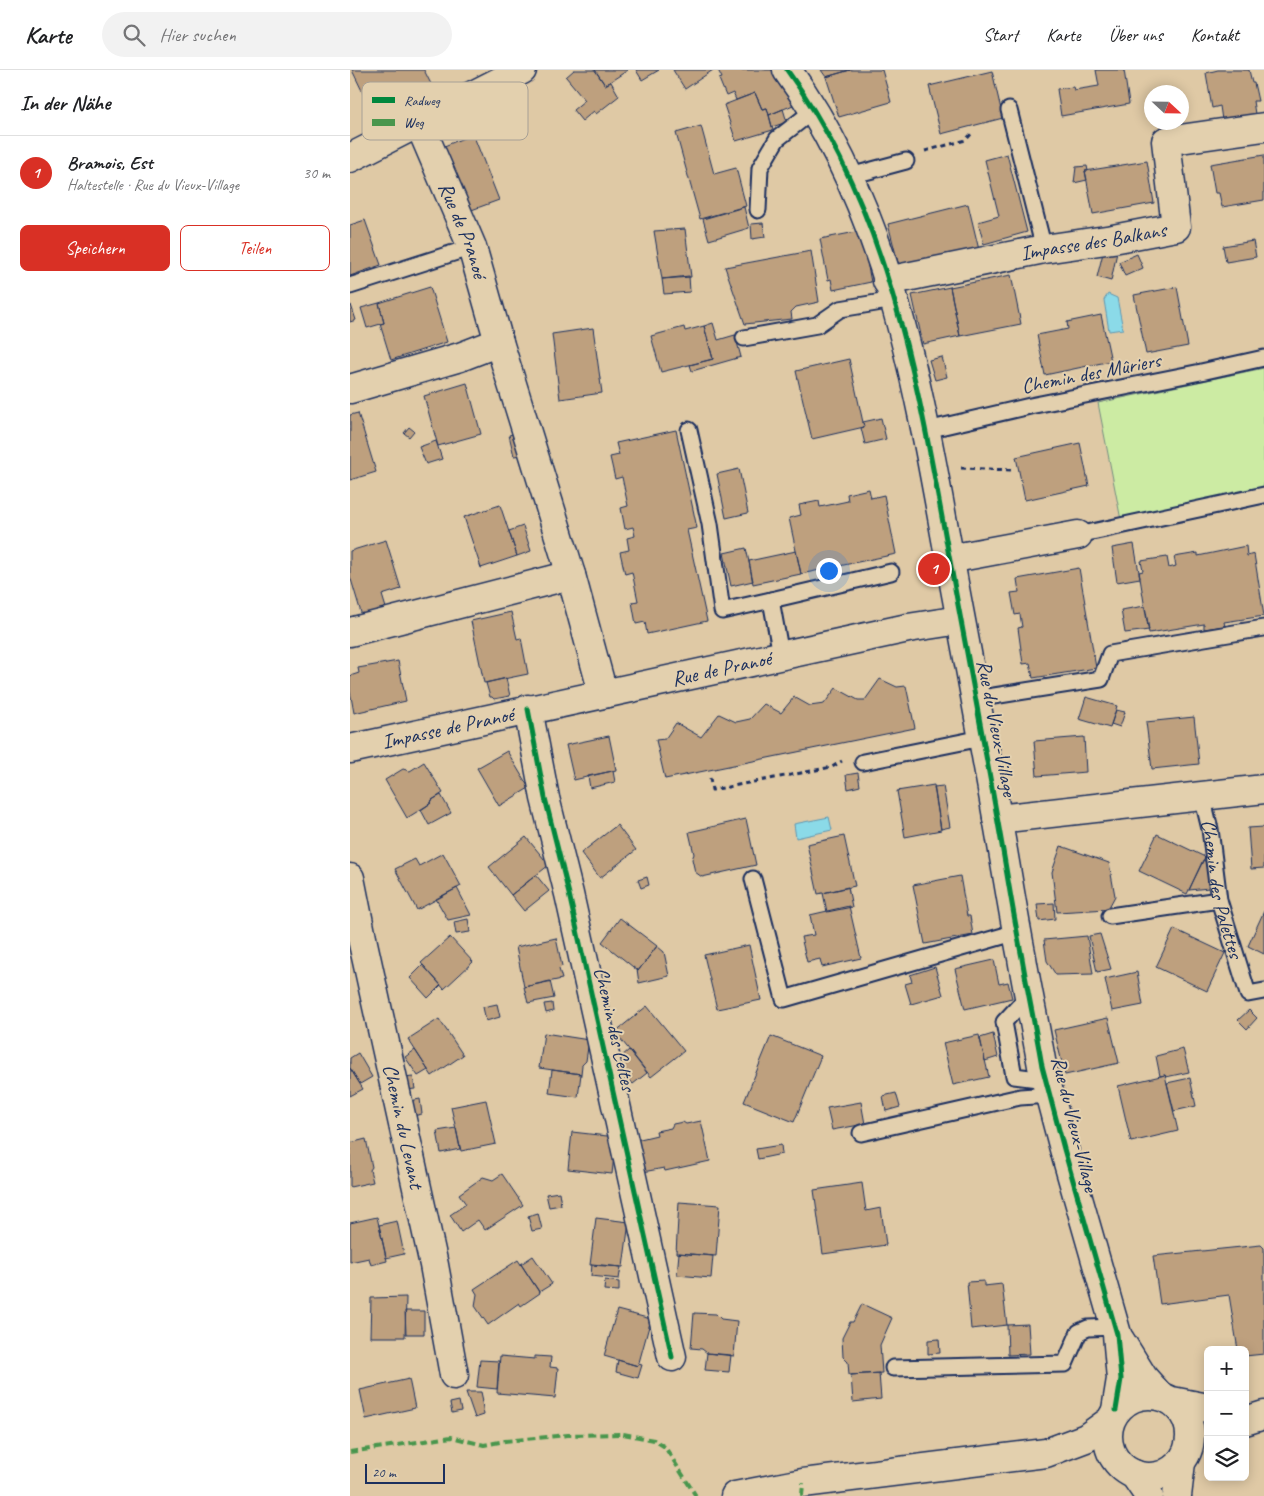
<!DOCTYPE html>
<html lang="de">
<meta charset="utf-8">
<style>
body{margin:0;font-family:Caveat,sans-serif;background:#f2f2f2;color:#202124}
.controls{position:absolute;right:15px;bottom:15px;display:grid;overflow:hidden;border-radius:8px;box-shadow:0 2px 12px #0003}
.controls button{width:45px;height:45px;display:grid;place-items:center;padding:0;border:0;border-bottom:1px solid #e0e0e0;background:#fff;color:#202124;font:25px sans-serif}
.compass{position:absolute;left:794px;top:15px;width:45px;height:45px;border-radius:50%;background:#fff;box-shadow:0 2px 12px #0003;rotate:112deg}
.scale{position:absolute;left:15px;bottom:12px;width:80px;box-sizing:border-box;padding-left:5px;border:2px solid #1b2f5e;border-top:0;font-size:14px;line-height:18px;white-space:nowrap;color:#1b2f5e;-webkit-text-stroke:4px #e3d0ae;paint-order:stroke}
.you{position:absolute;left:478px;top:500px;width:18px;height:18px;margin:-12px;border:4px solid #fff;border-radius:50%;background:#1a73e8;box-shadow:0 0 0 8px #1a73e833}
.badge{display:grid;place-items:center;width:32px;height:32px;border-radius:50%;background:#d93025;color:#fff;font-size:16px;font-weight:700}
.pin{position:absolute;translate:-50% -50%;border:2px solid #fff;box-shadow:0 1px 5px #0006}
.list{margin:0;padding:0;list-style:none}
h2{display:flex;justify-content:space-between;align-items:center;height:65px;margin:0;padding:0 20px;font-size:21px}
h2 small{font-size:16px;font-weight:400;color:#757577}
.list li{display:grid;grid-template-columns:32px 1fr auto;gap:15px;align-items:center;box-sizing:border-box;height:75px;padding:0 20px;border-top:1px solid #e0e0e0}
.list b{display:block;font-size:19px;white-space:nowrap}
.list p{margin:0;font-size:16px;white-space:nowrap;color:#757577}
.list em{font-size:16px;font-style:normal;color:#757577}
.actions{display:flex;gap:10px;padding:15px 20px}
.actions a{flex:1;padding:11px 0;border:1px solid #d93025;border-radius:8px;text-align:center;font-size:18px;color:#d93025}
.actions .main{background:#d93025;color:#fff}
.icon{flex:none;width:28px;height:28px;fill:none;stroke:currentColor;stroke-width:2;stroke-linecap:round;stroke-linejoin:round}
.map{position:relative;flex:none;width:914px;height:1426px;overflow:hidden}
header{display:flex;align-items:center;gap:30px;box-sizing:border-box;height:70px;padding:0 25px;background:#fff;border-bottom:1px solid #e0e0e0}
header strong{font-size:24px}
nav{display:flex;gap:28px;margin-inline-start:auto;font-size:18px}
.search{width:350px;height:45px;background:#f2f2f2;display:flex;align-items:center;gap:12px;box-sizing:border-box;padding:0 18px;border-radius:28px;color:#757577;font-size:19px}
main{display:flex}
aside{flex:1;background:#fff}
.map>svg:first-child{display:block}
.green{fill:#cceba3;stroke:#748d80}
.water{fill:#8bdae8;stroke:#5e96b1}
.building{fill:#bea07e;stroke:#1b2f5e}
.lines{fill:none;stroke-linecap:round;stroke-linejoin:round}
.lane-casing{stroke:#1b2f5e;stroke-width:19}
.street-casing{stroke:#1b2f5e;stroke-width:31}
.secondary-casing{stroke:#1b2f5e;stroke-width:31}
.path{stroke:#1b2f5e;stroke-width:3;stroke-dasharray:5 4;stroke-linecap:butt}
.lane{stroke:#e3d0ae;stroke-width:15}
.street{stroke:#e3d0ae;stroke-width:28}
.secondary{stroke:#e3d0ae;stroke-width:28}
.quiet{stroke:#49964d;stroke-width:4;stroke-dasharray:8 4;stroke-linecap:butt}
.cycleway-casing{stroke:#e3d0ae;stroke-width:8}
.cycleway{stroke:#00873e;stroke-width:5}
.labels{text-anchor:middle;stroke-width:4;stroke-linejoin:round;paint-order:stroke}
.street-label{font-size:21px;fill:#1b2f5e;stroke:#e3d0ae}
.key{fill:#e3d0ae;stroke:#a7a096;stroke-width:1}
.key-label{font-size:14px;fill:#1b2f5e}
</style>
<header>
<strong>Karte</strong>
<div class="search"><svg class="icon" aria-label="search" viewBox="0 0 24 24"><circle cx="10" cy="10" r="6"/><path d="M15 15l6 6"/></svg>Hier suchen</div>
<nav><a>Start</a><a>Karte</a><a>Über uns</a><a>Kontakt</a></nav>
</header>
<main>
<aside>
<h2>In der Nähe<small></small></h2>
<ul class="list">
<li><span class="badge">1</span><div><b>Bramois, Est</b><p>Haltestelle · Rue du Vieux-Village</p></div><em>30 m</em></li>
</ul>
<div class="actions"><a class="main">Speichern</a><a>Teilen</a></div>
</aside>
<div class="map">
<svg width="914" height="1426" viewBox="0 0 914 1426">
<rect width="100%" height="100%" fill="#dfc9a5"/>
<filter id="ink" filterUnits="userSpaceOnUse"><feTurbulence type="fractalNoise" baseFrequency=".02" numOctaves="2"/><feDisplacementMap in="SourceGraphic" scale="10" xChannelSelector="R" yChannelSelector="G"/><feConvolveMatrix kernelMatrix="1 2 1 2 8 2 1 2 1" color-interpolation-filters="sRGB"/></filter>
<g filter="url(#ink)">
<path class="green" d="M914 298V419L771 450 748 333Z"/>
<path class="water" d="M758 224 767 228 773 259 759 261 754 230Z
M479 747 482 760 446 768 444 754Z"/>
<path class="building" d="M2 0H74L87 26 29 56Z
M224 0H245L255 15 261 12 269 26 246 44 244 41 232 51 223 40 235 30 216 7Z
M245 0H278L255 15Z
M286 0H309L292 10Z
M323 0H363L335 19Z
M368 0H431L448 33 419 45 417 38 412 39 405 23 386 30 383 23 376 26 369 9 372 8Z
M471 0H500L476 7Z
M500 0H532L541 32 489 47 476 7Z
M746 0H774L779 34 711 46 707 19 723 17 724 20 749 16Z
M868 0H899L902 13H904L908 31H903L905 44 872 50 870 36 862 38 856 3Z
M642 1 653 48 591 64 579 16Z
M405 23 412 39 417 38 423 60 386 71 374 35Z
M433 39 437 52 422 57 419 45Z
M351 56 364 104 386 98 396 136 350 149 326 63Z
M123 64 149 130 116 142 92 77Z
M657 84 677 162 634 174 628 152 649 146 635 90Z
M914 85V130L872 137 869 123H865L860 94Z
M797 91 804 133 743 144 735 101Z
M737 96 738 101H735L737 110 724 113 726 97Z
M618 134 629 180 550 200 538 154Z
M394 137 399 158 359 170 353 149Z
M15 150 31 195 0 206V155Z
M413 153 415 167 402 169 401 154Z
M335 159 341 207 312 209 304 161Z
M511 161 521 212 483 220 481 209 478 210 470 169Z
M903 171 906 187 876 192 873 176Z
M461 181 469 232 446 237 441 242 442 249 395 254 375 197Z
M767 182 761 211 747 207 753 183Z
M787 184 793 198 775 206 769 192Z
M661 205 671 254 610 266 600 217Z
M339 206 340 222 314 224 312 209Z
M80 217 97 272 41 290 30 254 34 253 29 233Z
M600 217 610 266 573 274 562 225Z
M827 217 838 276 796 284 784 225Z
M29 233 34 253 17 258 11 238Z
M0 235H1L6 250 0 252Z
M751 245 761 291 695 305 687 265 718 259 717 252Z
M363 253 368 270 385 265 391 287 342 301 340 295 363 289 354 256Z
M354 256 363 289 311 302 301 266 334 257 335 261Z
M243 258 252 323 210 329 202 264Z
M592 287 597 307 585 310 579 290Z
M499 289 514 357 462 369 446 301Z
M117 313 131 364 88 376 74 326Z
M8 343 26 402 0 410V345Z
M531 348 536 369 515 374 511 358 514 357 513 352Z
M59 357 64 361 59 367 54 363Z
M326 360 347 458 337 460 357 551 297 564 295 552 286 554 282 532 288 531 282 502 275 504 270 482 279 480 277 468 285 466 283 457 275 459 271 438 278 436 272 407 265 409 260 387 269 385 266 373Z
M166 363 171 385 164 386 159 365Z
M86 371 92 389 76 394 69 377Z
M730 373 739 416 675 430 666 387Z
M389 399 398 443 376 448 367 404Z
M519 419 521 428 534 425 546 484 451 504 439 448 451 445 449 435 469 431 470 437 498 431 497 424Z
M150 435 167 486 131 498 114 447Z
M173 456 181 481 167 486 159 461Z
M36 470 51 519 32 525 36 538 12 546 0 506V481Z
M784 474 790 508 767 512 762 478Z
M896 476 897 486 904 484 914 546 874 552 875 556 854 559V554L799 563 789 502 793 501 791 491 817 487 819 498 826 496 824 487 848 483V486Z
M396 478 403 511 381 516 374 483Z
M446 481 451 504 403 514 399 491Z
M729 498 746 598 683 608 680 593 673 594 668 558 672 557 670 544 665 545 661 523 669 522 667 509Z
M795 536 799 560 775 563 771 540Z
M161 542 167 569 171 568 178 604 134 613 121 551Z
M48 591 56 631 4 643 0 621V606L9 603 8 598Z
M156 608 160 626 144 629 142 627H140L136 613Z
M530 609 547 617 556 616 565 658 315 709 306 670 315 669 326 653 351 667 369 644 386 652 400 649 414 634 431 643 444 627 460 636 474 634 486 618 508 630H515Z
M736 627 767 636 760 658 729 649Z
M766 640 775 642 770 657 761 654Z
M844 647 849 694 802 699 796 652Z
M259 666 266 700 224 710 216 675Z
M734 667 736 702 687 706 684 671Z
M157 681 179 718 149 736 127 698Z
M74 692 93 723 82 730 81 733 57 748 35 710 53 699 60 701Z
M263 701 265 712 240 718 238 706Z
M508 703 510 716 498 719 496 705Z
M584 715 591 760 555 767 547 721Z
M593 716 600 757 591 759 584 717Z
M91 725 101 743 79 755 71 740 81 733 82 730Z
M396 749 406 795 352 807 345 802 342 789 344 784 339 762Z
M267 755 286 780 250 808 231 783Z
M914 757V798L901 799 898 758Z
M807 764 855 787 837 824 789 801Z
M494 766 505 816 468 824 457 774Z
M176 767 199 795 161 825 139 797Z
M711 776 759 793 765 826 758 839 707 842 702 802Z
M93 783 111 816 67 840 45 799 65 789 69 796Z
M853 790 857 792 859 818 839 820Z
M186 805 199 821 174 841 161 825Z
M610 806 617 846H620L623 865 575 874 563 815Z
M297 807 299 815 291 818 288 810Z
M498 817 502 837 477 842 473 823Z
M107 818 121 845 98 850 86 829Z
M704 833 705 849 689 851 687 834Z
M499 836 511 888 472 897 470 889 457 892 451 867 464 865 460 845Z
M914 841V884L898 876Z
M270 848 307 876 288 901 252 872Z
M118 849 120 862 106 864 104 852Z
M824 859 875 883 857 921 806 897Z
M750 864 761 899 747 902 739 866Z
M737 866 743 904 706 905 697 891 694 870Z
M100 867 123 892 94 919 71 893Z
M206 868 212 896 209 899 212 909 174 917 166 877Z
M399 875 411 930 367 939 354 885Z
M307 876 314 882 319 906 289 913 287 899 288 901Z
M644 890 649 914 658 912 662 928 615 939 605 899Z
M73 895 91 915 78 928 60 908Z
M585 897 593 925 561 934 555 914 562 912 560 905Z
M787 902 793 935 762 941 755 909Z
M200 911 204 928 178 933 174 917Z
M202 933 203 941 196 943 194 934Z
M147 934 150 947 136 951 133 937Z
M297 936 334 981 301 1007 265 962Z
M899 940 907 948 897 959 888 950Z
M758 948 769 993 715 1005 704 960Z
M89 949 113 985 82 1006 58 969Z
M194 963 239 970 236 991 232 995 231 1004 189 998Z
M643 964 648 987 635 991 630 968Z
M629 965 639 1007 603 1015 593 973Z
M421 966 471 986 444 1052 394 1032Z
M833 979 839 1002 816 1007 815 1005 810 1006 806 986Z
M65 980 78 1000 68 1006 55 987Z
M279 980 297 1003 283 1014 265 992Z
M8 983 22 1007 10 1014 0 998V988Z
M0 998 13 1019 0 1026Z
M202 1000 231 1004 228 1027 199 1023Z
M815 1005 828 1061 781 1072 768 1016Z
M63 1007 65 1019 56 1020 54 1008Z
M840 1008 846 1036 824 1041 817 1013Z
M546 1023 550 1037 536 1041 533 1026Z
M70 1029 72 1044 63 1046 60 1031Z
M136 1030 146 1074 111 1081 101 1037Z
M511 1032 515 1054 482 1060 477 1038Z
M351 1051 360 1091 315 1101 314 1098 293 1102 286 1070 307 1065 306 1061 321 1058 323 1054 333 1052 336 1054Z
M106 1058 110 1079 91 1083 87 1061Z
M222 1062 266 1067 262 1104 218 1099Z
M16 1069 22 1097 20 1100 23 1112 0 1117V1073Z
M431 1075 432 1084 408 1089 406 1079Z
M152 1104 173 1135 135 1160 128 1150 111 1162 100 1145 116 1134 109 1124 133 1107 143 1110Z
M512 1113 516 1141 531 1138 536 1175 473 1184 464 1120Z
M209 1122 211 1135 199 1137 196 1124Z
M329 1132 370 1135 366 1186 326 1183Z
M188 1143 192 1159 182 1161 178 1146Z
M27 1147 37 1191 21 1195 19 1188 0 1192V1153Z
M246 1148 279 1152 273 1197 240 1195Z
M47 1151 54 1184 36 1188 29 1155Z
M911 1175 914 1178V1284L895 1286V1280H888L879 1225 810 1234 803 1186Z
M329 1183 363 1186 361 1208 327 1205Z
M183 1186 202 1214 189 1222 171 1194Z
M168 1190 190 1223 171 1236 169 1233 138 1255 125 1236 127 1224 124 1219Z
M242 1194 271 1197 269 1209 241 1206Z
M255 1210 269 1212V1221L254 1220Z
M634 1211V1216L652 1214 657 1255 621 1259 617 1212Z
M56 1227 55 1267H20L21 1228Z
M512 1234 542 1248 530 1275 532 1303 499 1305 498 1292 493 1287 492 1268 500 1252H503Z
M267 1240 301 1249 288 1296 254 1286Z
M55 1241H74V1264H56Z
M344 1243 366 1244 371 1249 387 1251 384 1286 357 1283 352 1279 341 1278Z
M678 1254 680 1284 658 1285 657 1255Z
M589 1269 590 1283 578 1284V1270Z
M357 1283 381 1285 379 1302 355 1300Z
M150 1286 185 1289V1286L201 1287 200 1297 208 1298 205 1328 147 1323Z
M130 1290 149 1291 147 1319 127 1317Z
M268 1290 288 1296V1294L292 1295 288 1308 266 1302Z
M529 1303 531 1329 503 1332 501 1305Z
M59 1309 65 1338 16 1349 10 1320Z
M116 1322H131L133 1331 132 1332 134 1345 125 1348Z
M109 1331 111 1341 102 1343 100 1333Z"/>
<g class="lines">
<defs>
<g id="lane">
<path d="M659 40 694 179"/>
<path d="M500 106 556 91"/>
<path d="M408 140 410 98 427 69 464 40"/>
<path d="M0 216 122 177"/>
<path d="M394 268 467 255 490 239 544 230"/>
<path d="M339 360 360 454 372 541 421 530 431 585"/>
<path d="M577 360 680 336 851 302 914 288"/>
<path d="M728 465 914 425"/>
<path d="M421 530 541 502"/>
<path d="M625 629 751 609 760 584 914 558"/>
<path d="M513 692 632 668"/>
<path id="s1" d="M852 726 860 759 869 830 898 924 914 921"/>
<path d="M403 809 434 929 667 862"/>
<path d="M760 846 869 830"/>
<path d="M680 924 654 952 664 1006 696 1010"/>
<path d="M511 1063 670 1027 699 1025"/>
<path d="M543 1298 715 1294 729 1262 738 1258 765 1257"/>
</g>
<g id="street">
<path d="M437 0C550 155 574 356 609 540 624 620 639 700 653 781 659 816 665 853 672 888 678 924 686 960 692 996L714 1079 767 1264 771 1309 766 1340"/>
<path id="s2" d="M69 53 122 177 149 272 221 505 253 623"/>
<path d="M0 88 172 0"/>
<path id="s3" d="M537 211 694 179 763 169 826 157 816 71 914 57"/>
<path d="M0 319 110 287 149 272"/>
<path d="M599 489 728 465"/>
<path d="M0 562 221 505"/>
<path d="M178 639 195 728 219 824 322 1287"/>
<path id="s4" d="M0 679 558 558 610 550"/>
<path d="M647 749 914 719"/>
<path id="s5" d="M0 808 13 873 84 1195 104 1305"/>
<path d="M770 1270 793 1307 810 1326"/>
<path d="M784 1404 799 1426"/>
<path d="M827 1426 831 1392"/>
</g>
<path id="secondary" d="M758 1366a41 41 0 1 1 82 0a41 41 0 1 1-82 0Z
M822 1331 858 1338
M895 1351 914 1345
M385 1426 453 1413 696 1383 736 1368 761 1350"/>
</defs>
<use href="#lane" class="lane-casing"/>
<use href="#street" class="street-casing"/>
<use href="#secondary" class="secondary-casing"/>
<path class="path" d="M575 81 616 70 622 63
M611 398 662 400
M360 708 362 720 482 697 492 691"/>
<use href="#lane" class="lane"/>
<use href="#street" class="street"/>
<use href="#secondary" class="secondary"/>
<path class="quiet" d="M0 1382 101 1367 134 1375 155 1371 218 1365 273 1364 304 1370 315 1377 346 1426
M452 1426 453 1413"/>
<defs>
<path id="cycleway" d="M437 0C550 155 574 356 609 540 624 620 639 700 653 781 659 816 665 853 672 888 678 924 686 960 692 996L714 1079 767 1264 771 1309 766 1340
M178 639 195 728 219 824 322 1287"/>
</defs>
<use href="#cycleway" class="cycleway-casing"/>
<use href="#cycleway" class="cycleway"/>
</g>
</g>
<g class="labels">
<g class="street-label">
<text dy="7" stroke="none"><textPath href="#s2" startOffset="116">Rue de Pranoé</textPath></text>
<text dy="7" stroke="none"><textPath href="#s3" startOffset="210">Impasse des Balkans</textPath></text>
<text transform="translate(741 303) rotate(-11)" y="7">Chemin des Mûriers</text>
<text dy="7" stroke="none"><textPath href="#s4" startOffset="380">Rue de Pranoé</textPath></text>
<text dy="7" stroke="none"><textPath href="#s4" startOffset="100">Impasse de Pranoé</textPath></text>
<text transform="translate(647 658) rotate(79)" y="7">Rue du Vieux-Village</text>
<text dy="7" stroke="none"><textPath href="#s1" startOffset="95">Chemin des Palettes</textPath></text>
<text transform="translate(265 959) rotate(77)" y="7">Chemin des Celtes</text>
<text transform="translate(725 1054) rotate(76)" y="7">Rue du Vieux-Village</text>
<text dy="7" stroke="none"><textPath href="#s5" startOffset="254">Chemin du Levant</textPath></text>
</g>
</g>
<rect x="12" y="12" width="166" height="58" rx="8" class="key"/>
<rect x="22" y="27" width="23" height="6" fill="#00873e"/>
<rect x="22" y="49" width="23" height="7" fill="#49964d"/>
<g class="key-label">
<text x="54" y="35">Radweg</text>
<text x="54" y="57">Weg</text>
</g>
</svg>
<div class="controls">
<button>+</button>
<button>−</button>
<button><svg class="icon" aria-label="layers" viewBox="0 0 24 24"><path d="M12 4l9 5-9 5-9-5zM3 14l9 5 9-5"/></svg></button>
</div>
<svg class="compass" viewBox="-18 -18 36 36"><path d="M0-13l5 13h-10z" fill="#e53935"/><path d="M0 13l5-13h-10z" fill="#757577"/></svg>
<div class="scale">20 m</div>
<div class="you"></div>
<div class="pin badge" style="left:584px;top:499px">1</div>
</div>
</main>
